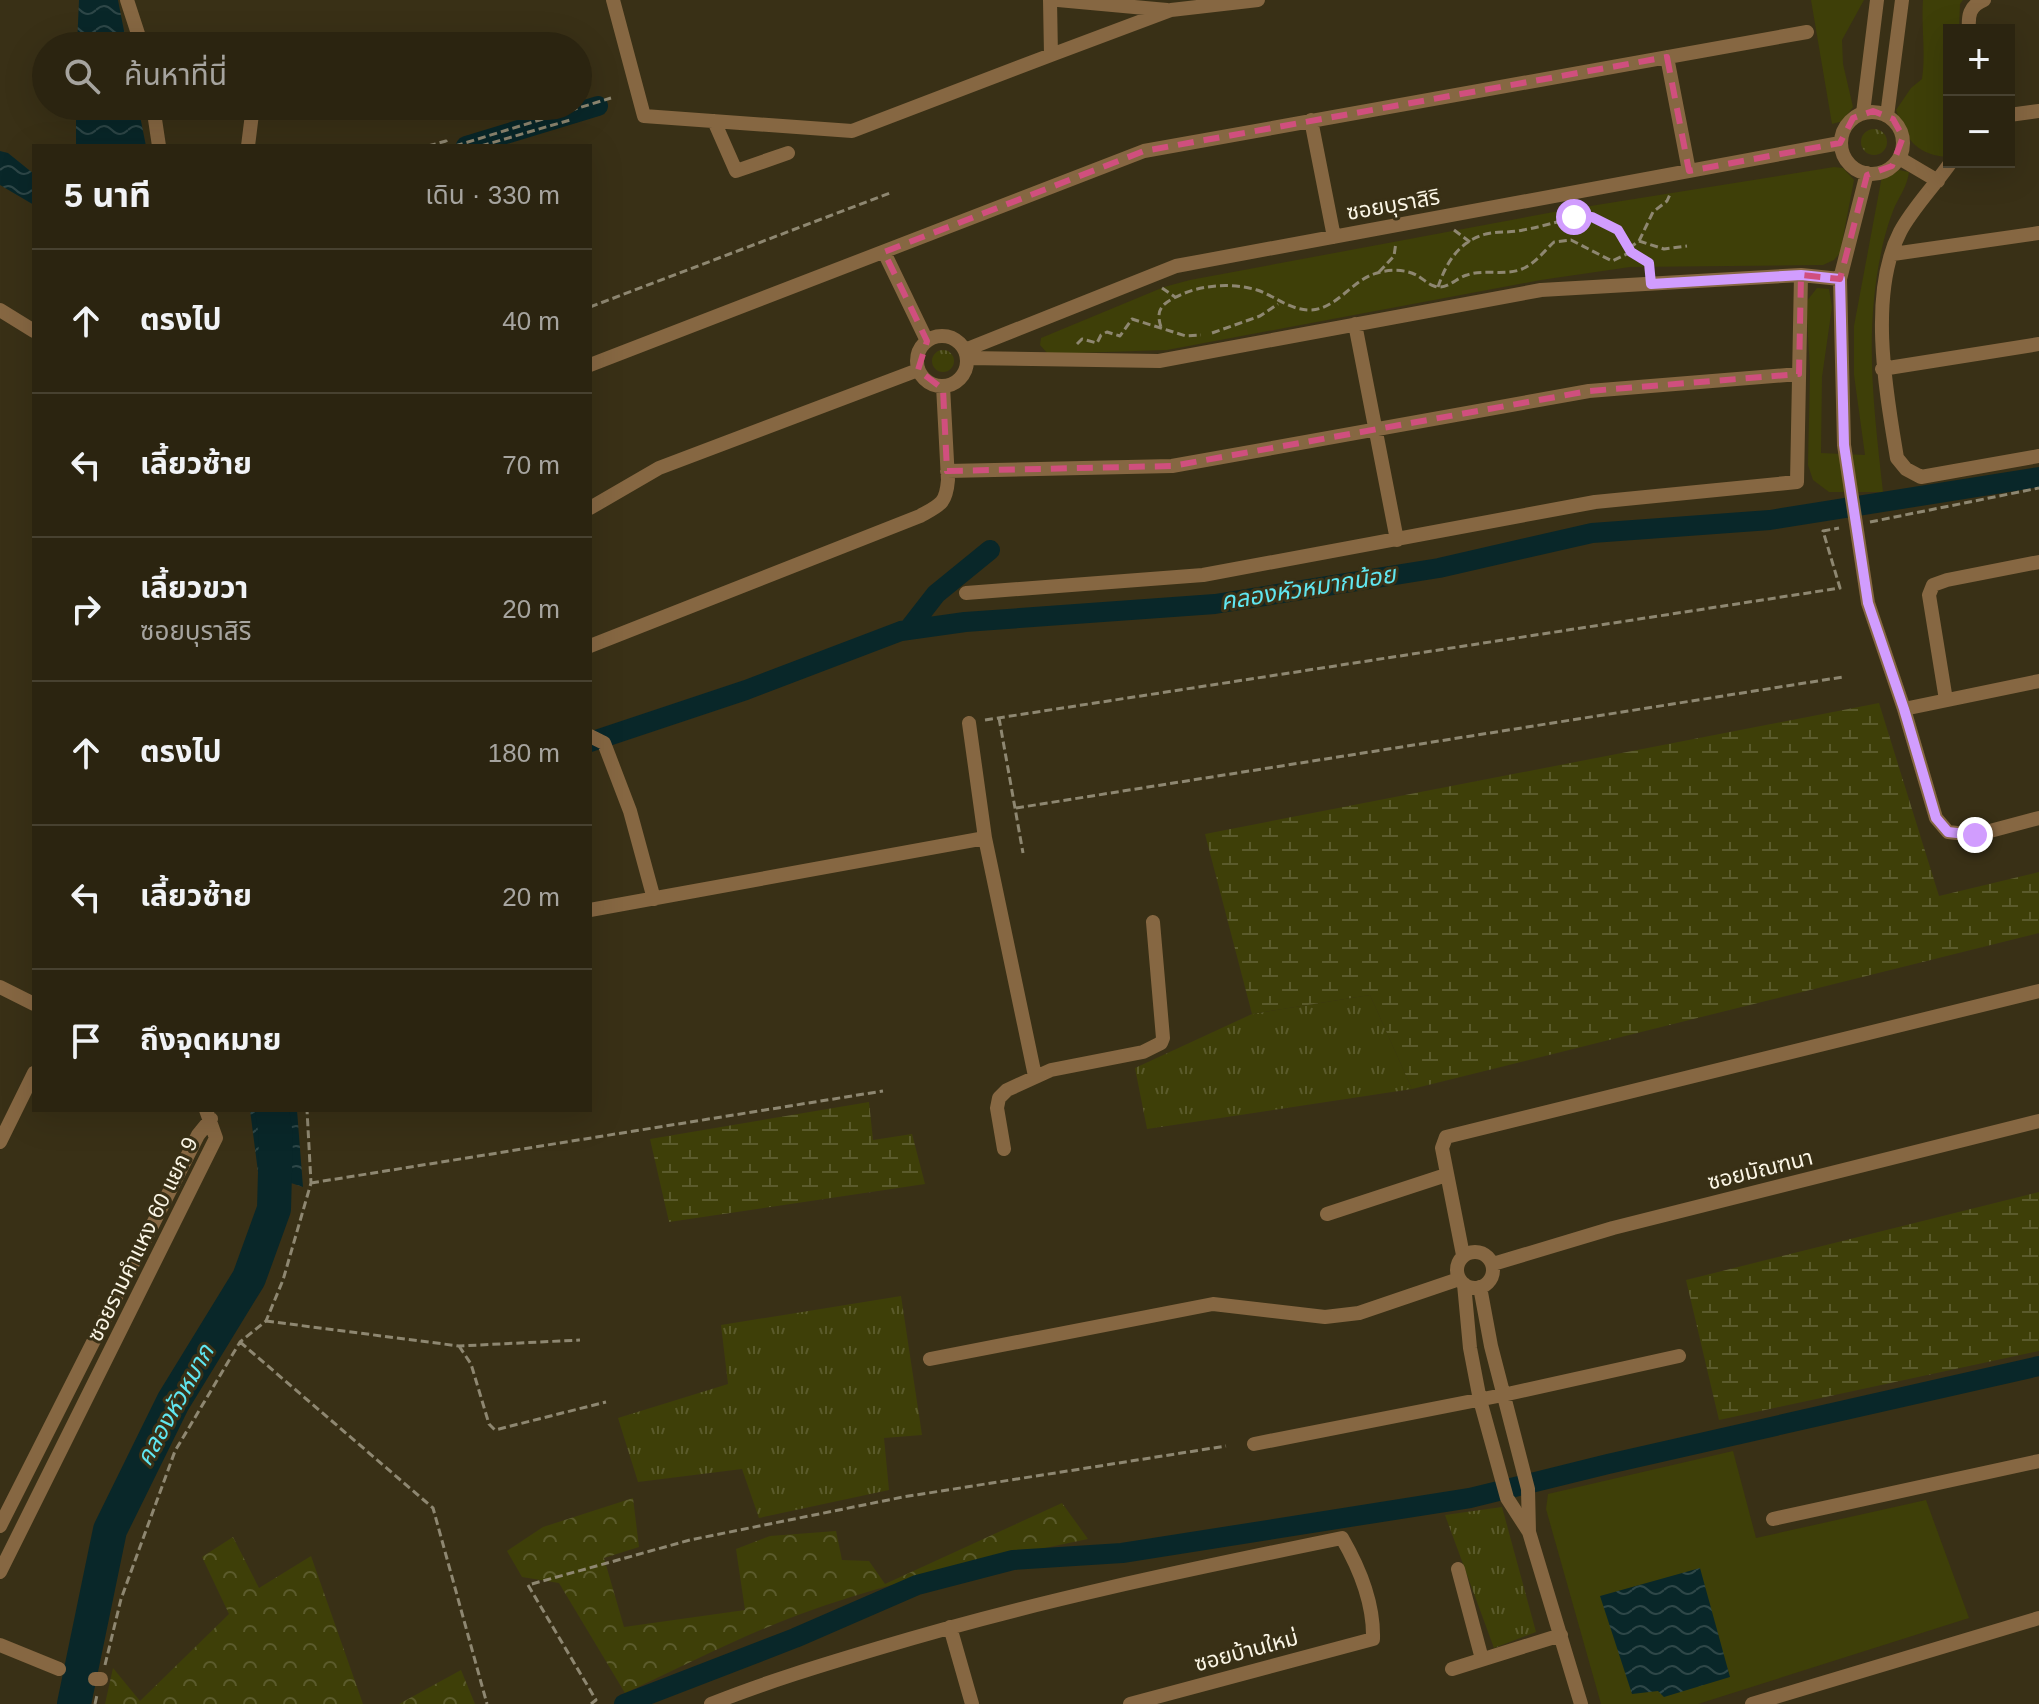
<!DOCTYPE html>
<html lang="th">
<meta charset="utf-8">
<style>
body{margin:0;font-family:Helvetica,"Noto Sans Thai",sans-serif;background:#332c19;color:#f1f3f6}
.controls{position:absolute;right:24px;top:24px;display:grid;overflow:hidden;border-radius:0px;box-shadow:0 8px 32px #0002}
.controls button{width:72px;height:72px;display:grid;place-items:center;padding:0;border:0;border-bottom:2px solid #474130;background:#2b2410;color:#f1f3f6;font:40px sans-serif}
.stop{position:absolute;width:24px;height:24px;margin:-18px;border:6px solid #d19dfe;border-radius:50%;background:#fff}
.stop.end{background:#d19dfe;border-color:#fff;box-shadow:0 2px 8px #0008}
.list{margin:0;padding:0;list-style:none}
h2{display:flex;justify-content:space-between;align-items:center;height:104px;margin:0;padding:0 32px;font-size:34px}
h2 small{font-size:26px;font-weight:400;color:#a6a49f}
.list li{display:grid;grid-template-columns:52px 1fr auto;gap:24px;align-items:center;box-sizing:border-box;height:144px;padding:0 32px;border-top:2px solid #474130}
.list b{display:block;font-size:30px;white-space:nowrap}
.list p{margin:0;font-size:26px;white-space:nowrap;color:#a6a49f}
.list em{font-size:26px;font-style:normal;color:#a6a49f}
.icon{flex:none;width:44px;height:44px;fill:none;stroke:currentColor;stroke-width:2;stroke-linecap:round;stroke-linejoin:round}
.map{position:relative;flex:none;width:2039px;height:1704px;overflow:hidden}
.search{position:absolute;background:#2b2410;box-shadow:0 8px 32px #0002;left:32px;top:32px;width:560px;height:88px;display:flex;align-items:center;gap:20px;box-sizing:border-box;padding:0 28px;border-radius:44px;color:#a6a49f;font-size:30px}
.panel{position:absolute;background:#2b2410;box-shadow:0 8px 32px #0002;left:32px;top:144px;width:560px;height:968px;border-radius:0px}
.map>svg:first-child{display:block}
.grass{fill:url(#grass-tufts)}
.forest{fill:url(#forest-crowns)}
.wetland{fill:url(#wetland-marsh)}
.green{fill:#3e3f08}
.water{fill:url(#water-waves)}
.lines{fill:none;stroke-linecap:round;stroke-linejoin:round}
.canal{stroke:#092729;stroke-width:20}
.river{stroke:#092729;stroke-width:34}
.path{stroke:#8e8771;stroke-width:3;stroke-dasharray:8 4;stroke-linecap:butt}
.minor{stroke:#866742;stroke-width:14}
.route{stroke:#d19dfe;stroke-width:10}
.marked{fill:none;stroke:#d04f7e;stroke-width:6;stroke-dasharray:16 10;stroke-linejoin:round}
.labels{text-anchor:middle;stroke-width:6;stroke-linejoin:round;paint-order:stroke}
.street-label{font-size:22px;fill:#faf5e5;stroke:#393016}
.water-label{font-size:24px;font-style:italic;fill:#60e6f0;stroke:#393016}
</style>
<div class="map">
<svg width="2039" height="1704" viewBox="0 0 2039 1704">
<defs>
<pattern id="grass-tufts" width="24" height="20" patternUnits="userSpaceOnUse" patternTransform="scale(2)"><rect width="24" height="20" fill="#3e3f08"/><path d="M3 7l-1-3M5 7V3M7 7l1-3M15 17l-1-3M17 17v-4M19 17l1-3" fill="none" stroke="#5b5b2c"/></pattern>
<pattern id="forest-crowns" width="20" height="18" patternUnits="userSpaceOnUse" patternTransform="scale(2)"><rect width="20" height="18" fill="#3e3f08"/><path d="M2 6a3 3 0 1 1 6 0M12 15a3 3 0 1 1 6 0" fill="none" stroke="#5b5b2c"/></pattern>
<pattern id="wetland-marsh" width="20" height="14" patternUnits="userSpaceOnUse" patternTransform="scale(2)"><rect width="20" height="14" fill="#3e3f08"/><path d="M1 5h8M5 5V1M11 12h8M15 12V8" fill="none" stroke="#5b5b2c"/></pattern>
<pattern id="water-waves" width="16" height="10" patternUnits="userSpaceOnUse" patternTransform="scale(2)"><rect width="16" height="10" fill="#092729"/><path d="M0 5q4-4 8 0t8 0" fill="none" stroke="#2e4748"/></pattern>
</defs>
<rect width="100%" height="100%" fill="#393016"/>
<path class="grass" d="M1861 142a13 13 0 1 1 26 0a13 13 0 1 1-26 0Z
M932 361a11 11 0 1 1 22 0a11 11 0 1 1-22 0Z
M1370 995 1412 1089 1147 1129 1135 1068 1252 1014Z
M901 1296 922 1435 884 1438 889 1490 759 1518 742 1469 638 1482 618 1418 728 1384 721 1325Z
M1502 1507 1536 1632 1494 1648 1445 1515Z"/>
<path class="forest" d="M633 1498 639 1547 604 1558 624 1627 745 1610 736 1549 770 1536 836 1531 842 1560 869 1561 885 1584 1062 1503 1088 1539C991 1559 891 1581 798 1615 739 1637 682 1667 625 1693L559 1583 522 1577 507 1551 543 1527Z
M233 1537 259 1588 311 1556 363 1704H105L113 1668 140 1701 229 1614 202 1557Z
M461 1670 475 1704H399Z"/>
<path class="wetland" d="M1879 703 1939 896 2039 872V933L1412 1089 1370 995 1252 1014 1205 834Z
M869 1102 873 1140 912 1134 925 1184 669 1222 650 1139Z
M2039 1192V1351L1719 1420 1686 1280Z"/>
<path class="green" d="M1811 0H1864L1842 40 1843 64 1853 107 1843 121 1832 124Z
M1923 0H1963L1960 4 1959 30H1949V150L1945 157C1913 153 1906 137 1896 110L1911 88 1922 79C1926 52 1921 27 1923 0Z
M1834 167 1843 168 1854 180 1840 253 1834 260 1823 265 1630 267 1541 280 1167 350 1048 354 1040 345 1041 338 1164 287 1190 280 1559 211Z
M1899 170 1909 172C1907 186 1901 194 1895 206 1889 220 1884 238 1881 253 1864 334 1874 410 1883 492H1829L1813 480 1808 465 1810 371 1806 302 1817 288 1829 289 1832 307 1822 377 1821 453 1865 455 1854 375V326L1882 176Z
M1733 1451 1756 1538 1926 1500 1969 1618 1698 1704H1601L1546 1509 1548 1494Z"/>
<path class="water" d="M79 0H118L127 46H77Z
M76 106H138L146 146H76Z
M0 151 8 153 34 174V205L0 185Z
M250 1110H297L303 1187 258 1172Z
M1700 1568 1730 1677 1664 1697 1658 1691 1632 1694 1600 1596Z"/>
<g class="lines">
<path class="canal" d="M466 146 598 106
M908 630 936 594 990 550
M590 742 746 690 901 631 965 622 1215 604 1439 568 1592 533 1770 520 2039 477
M624 1704 795 1638 917 1585 1013 1560 1122 1553 1470 1498 1608 1464 2039 1366"/>
<path class="river" d="M74 1704 110 1530 173 1402 249 1278 274 1209 276 1136 272 1110"/>
<path class="path" d="M428 146 446 141 448 146
M455 146 611 98
M481 146 570 120
M1454 230 1470 242
M1639 241 1653 212 1667 201 1671 192
M1629 248 1639 241 1664 249 1687 246
M1379 272 1394 256 1396 242
M1438 287C1446 263 1459 241 1486 234 1498 231 1511 233 1523 230 1570 222 1602 197 1631 252
M1162 288 1175 297
M590 307 890 193
M1161 327C1156 312 1160 305 1174 298 1198 285 1230 282 1257 290 1275 296 1288 309 1308 310 1336 311 1351 280 1377 273 1389 269 1407 269 1418 276 1423 279 1428 284 1434 286 1446 291 1456 278 1467 275 1484 269 1505 276 1522 269 1535 264 1544 251 1554 242L1571 240 1612 261 1631 252 1649 263V267
M1212 333 1260 316 1278 304
M1077 344 1082 339 1097 343 1101 335 1107 332 1120 336 1132 319 1186 336 1201 335
M1870 522 2039 488
M999 718 1023 853
M985 720 1840 588 1823 531 1839 528
M1016 808 1843 677
M311 1183 883 1091
M266 1321 459 1346 580 1340
M240 1342 433 1508 487 1704
M459 1346 471 1364 489 1424 495 1430 606 1402
M105 1665 121 1599 175 1451 240 1342 266 1321 283 1280 311 1183 307 1110
M95 1704 97 1695
M591 1704 596 1700 528 1585 690 1540 903 1497 1226 1446"/>
<path class="minor" d="M127 0 142 46
M613 0 644 116 852 131 1051 55
M1050 0 1051 55 1171 10 1258 0
M1058 0 1167 10
M1969 30C1968 16 1969 6 1984 0
M1667 57 1689 171
M153 106 159 146
M1841 143a31 31 0 1 1 62 0a31 31 0 1 1-62 0Z
M1863 113 1877 0
M2009 115 2039 111
M1887 116 1902 0
M1311 120 1334 237
M714 121 736 171 788 153
M248 146 253 106
M1899 158 1938 181
M1951 162C1936 184 1911 210 1900 232 1868 294 1886 392 1897 458L1906 469 1921 477 2039 456
M1867 173 1840 279 1844 445 1868 603 1904 709 1936 818 1948 832 1975 835 2039 818
M884 252 927 341
M1893 254 2039 233
M0 310 34 331
M1355 324 1397 540
M917 361a25 25 0 1 1 50 0a25 25 0 1 1-50 0Z
M965 350 1176 266 1840 143
M967 358 1159 361 1541 290 1801 275 1840 279
M590 365 1144 151 1807 32
M1882 369 2039 344
M947 471 1172 466 1589 391 1799 374
M590 508 659 468 918 370
M966 593 1203 575 1595 502 1797 482 1801 275
M590 646 920 516C940 505 946 504 948 480L943 386
M1946 700 1929 595 1933 585 1947 580 2039 562
M1904 709 2039 681
M969 723 985 838 1035 1076
M590 736 604 743 630 811 654 899
M590 910 985 838
M0 987 34 1004
M0 1142 34 1073
M1004 1149 997 1108 999 1098 1007 1090 1051 1070 1143 1052 1161 1043 1163 1038 1153 922
M1327 1214 1446 1175
M1457 1270a18 18 0 1 1 36 0a18 18 0 1 1-36 0Z
M1463 1255 1442 1148 1446 1137 2039 991
M1493 1264 1613 1228 2039 1121
M1464 1284 1470 1348 1480 1400 1507 1498 1529 1532
M1480 1287 1491 1346 1528 1489 1529 1532 1581 1704
M930 1359 1213 1304 1325 1317 1359 1313 1459 1279
M1254 1444 1503 1395 1679 1356
M1773 1519 2039 1461
M0 1526 198 1135 211 1119
M1458 1569 1482 1659
M0 1572 216 1138 206 1110
M950 1627 972 1704
M0 1645 59 1669
M1452 1669 1561 1635
M95 1679H101
M711 1704C766 1682 822 1665 879 1648 1031 1602 1186 1570 1342 1538 1360 1569 1374 1603 1373 1639L1130 1704
M1752 1704 2039 1618"/>
</g>
<g class="lines">
<path class="route" d="M1574 217H1592L1618 230 1631 252 1649 263 1651 284 1801 275 1840 279 1844 445 1868 603 1904 709 1936 818 1948 832 1975 835"/>
</g>
<path class="marked" d="M1667 57 1689 171 1840 143 1853 118 1873 111 1893 119 1903 137 1892 166 1867 175 1840 279 1801 275 1799 374 1589 391 1172 466 947 471 943 389 918 370 927 341 884 252 1144 151Z"/>
<g class="labels">
<g class="street-label">
<text transform="translate(1393 204) rotate(-10)" y="8">ซอยบุราสิริ</text>
<text transform="translate(1760 1169) rotate(-14)" y="8">ซอยมัณฑนา</text>
<text transform="translate(142 1239) rotate(-64)" y="8">ซอยรามคำแหง 60 แยก 9</text>
<text transform="translate(1246 1650) rotate(-15)" y="8">ซอยบ้านใหม่</text>
</g>
<g class="water-label">
<text transform="translate(1308 588) rotate(-9)" y="8">คลองหัวหมากน้อย</text>
<text transform="translate(175 1405) rotate(-61)" y="8">คลองหัวหมาก</text>
</g>
</g>
</svg>
<div class="controls">
<button>+</button>
<button>−</button>
</div>
<div class="stop" style="left:1574px;top:217px"></div>
<div class="stop end" style="left:1975px;top:835px"></div>
<div class="search"><svg class="icon" aria-label="search" viewBox="0 0 24 24"><circle cx="10" cy="10" r="6"/><path d="M15 15l6 6"/></svg>ค้นหาที่นี่</div>
<section class="panel">
<h2>5 นาที<small>เดิน · 330 m</small></h2>
<ul class="list">
<li><svg class="icon" aria-label="ahead" viewBox="0 0 24 24"><path d="M12 20V5M6 11l6-6 6 6"/></svg><div><b>ตรงไป</b></div><em>40 m</em></li>
<li><svg class="icon" aria-label="left" viewBox="0 0 24 24"><path d="M17 20v-9H6M10 6l-5 5 5 5"/></svg><div><b>เลี้ยวซ้าย</b></div><em>70 m</em></li>
<li><svg class="icon" aria-label="right" viewBox="0 0 24 24"><path d="M7 20v-9h11M14 6l5 5-5 5"/></svg><div><b>เลี้ยวขวา</b><p>ซอยบุราสิริ</p></div><em>20 m</em></li>
<li><svg class="icon" aria-label="ahead" viewBox="0 0 24 24"><path d="M12 20V5M6 11l6-6 6 6"/></svg><div><b>ตรงไป</b></div><em>180 m</em></li>
<li><svg class="icon" aria-label="left" viewBox="0 0 24 24"><path d="M17 20v-9H6M10 6l-5 5 5 5"/></svg><div><b>เลี้ยวซ้าย</b></div><em>20 m</em></li>
<li><svg class="icon" aria-label="arrive" viewBox="0 0 24 24"><path d="M6 21V4h12l-3 4 3 4H6"/></svg><div><b>ถึงจุดหมาย</b></div></li>
</ul>
</section>
</div>
